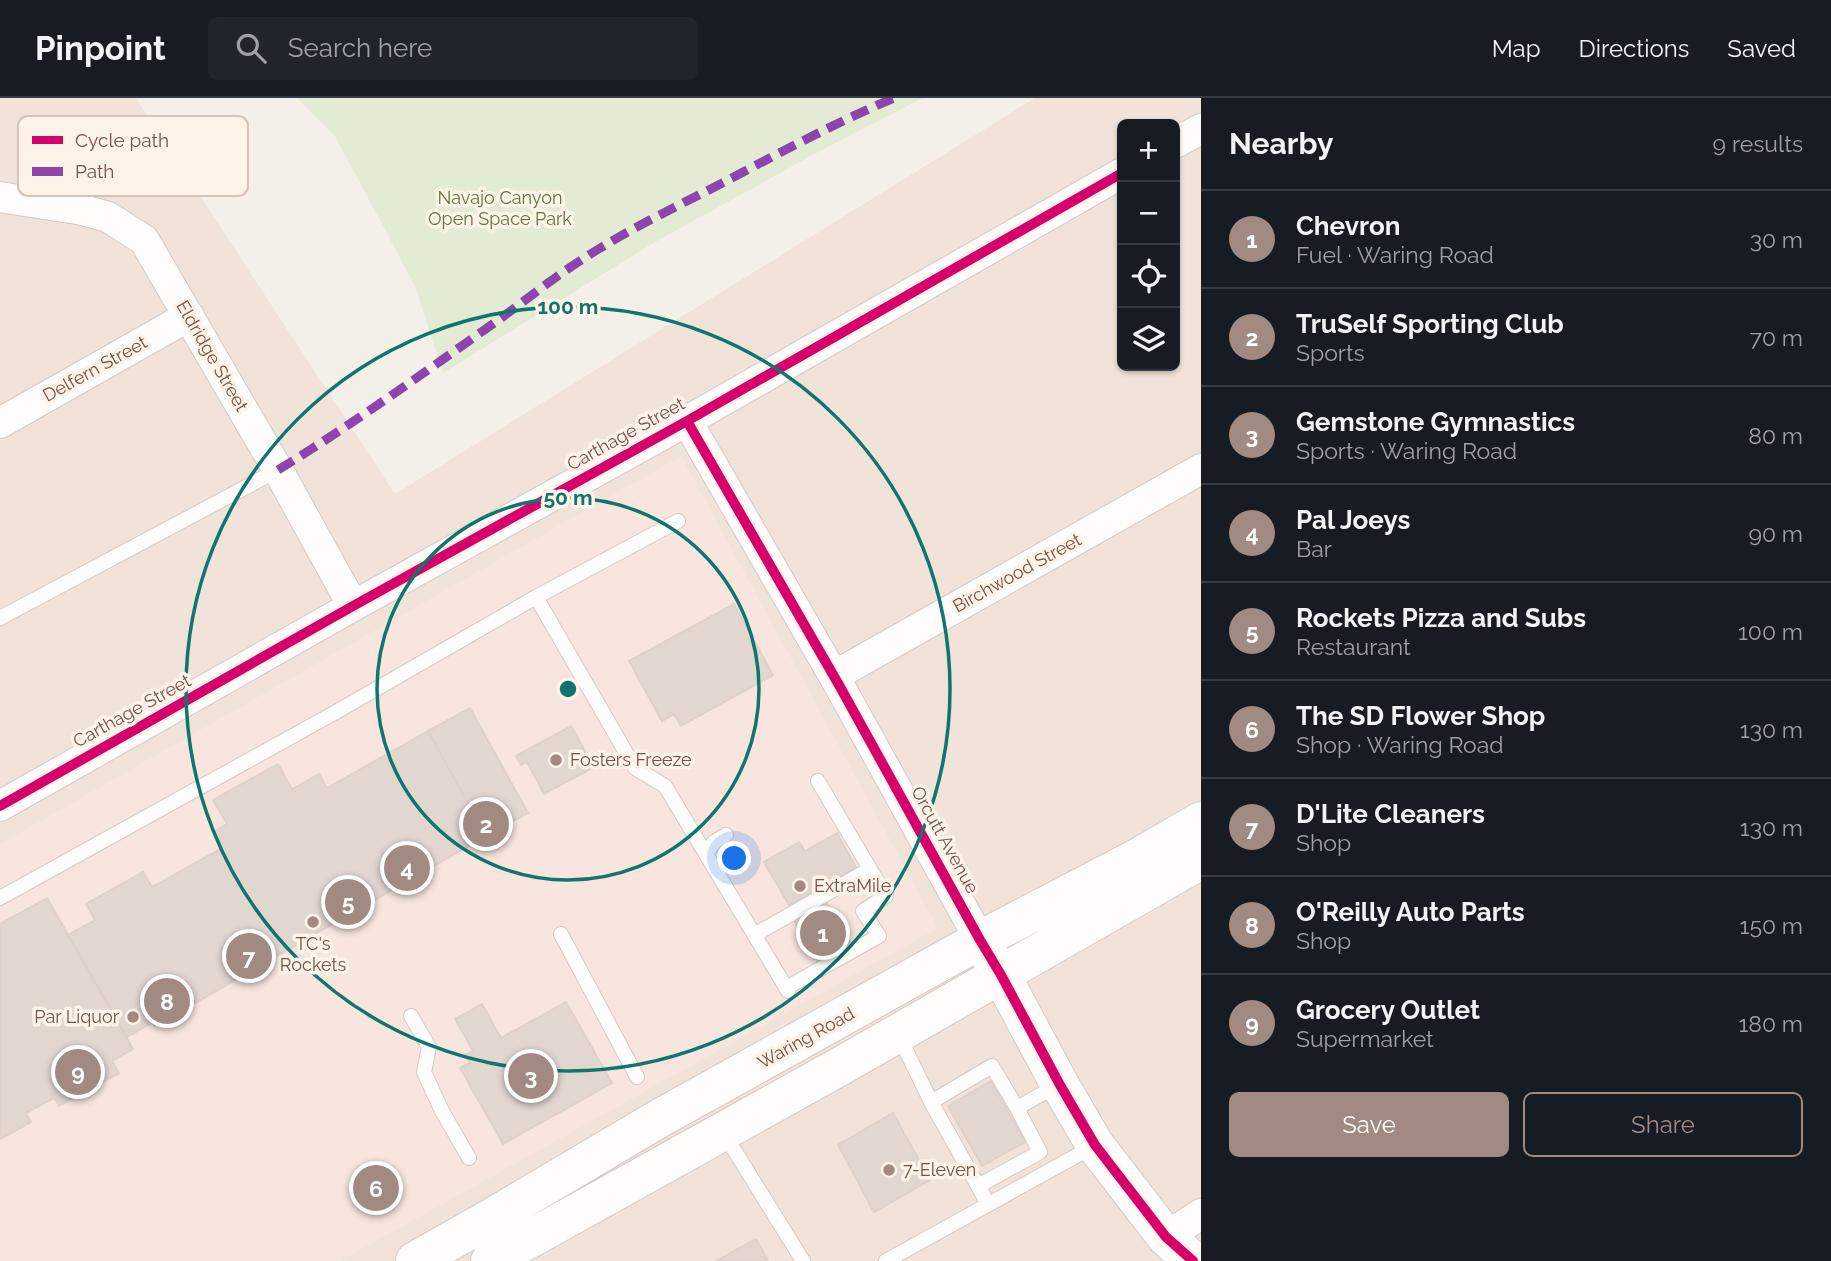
<!DOCTYPE html>
<meta charset="utf-8">
<style>
body{margin:0;font-family:Raleway,sans-serif;background:#20242c;color:#f1f3f6}
.controls{position:absolute;right:21px;top:21px;display:grid;overflow:hidden;border-radius:10px;box-shadow:0 2px 5px #0004}
.controls button{width:63px;height:63px;display:grid;place-items:center;padding:0;border:0;border-bottom:2px solid #363941;background:#171b24;color:#f1f3f6;font:35px sans-serif}
.you{position:absolute;left:735px;top:761px;width:24px;height:24px;margin:-18px;border:5px solid #fff;border-radius:50%;background:#1a73e8;box-shadow:0 0 0 10px #1a73e833}
.badge{display:grid;place-items:center;width:46px;height:46px;border-radius:50%;background:#a08a82;color:#fff;font-size:23px;font-weight:700}
.pin{position:absolute;translate:-50% -50%;border:4px solid #fff;box-shadow:0 2px 7px #0006}
.list{margin:0;padding:0;list-style:none}
h2{display:flex;justify-content:space-between;align-items:center;height:91px;margin:0;padding:0 28px;font-size:30px}
h2 small{font-size:23px;font-weight:400;color:#9ea1a6}
.list li{display:grid;grid-template-columns:46px 1fr auto;gap:21px;align-items:center;box-sizing:border-box;height:98px;padding:0 28px;border-top:2px solid #363941}
.list b{display:block;font-size:26px;white-space:nowrap}
.list p{margin:0;font-size:23px;white-space:nowrap;color:#9ea1a6}
.list em{font-size:23px;font-style:normal;color:#9ea1a6}
.actions{display:flex;gap:14px;padding:21px 28px}
.actions a{flex:1;padding:16px 0;border:2px solid #a08a82;border-radius:10px;text-align:center;font-size:24px;color:#a08a82}
.actions .main{background:#a08a82;color:#fff}
.icon{flex:none;width:38px;height:38px;fill:none;stroke:currentColor;stroke-width:2;stroke-linecap:round;stroke-linejoin:round}
.map{position:relative;flex:none;width:1201px;height:1163px;overflow:hidden}
header{display:flex;align-items:center;gap:42px;box-sizing:border-box;height:98px;padding:0 35px;background:#171b24;border-bottom:2px solid #363941}
header strong{font-size:33px}
nav{display:flex;gap:38px;margin-inline-start:auto;font-size:24px}
.search{width:490px;height:63px;background:#20242c;display:flex;align-items:center;gap:18px;box-sizing:border-box;padding:0 24px;border-radius:10px;color:#9ea1a6;font-size:26px}
main{display:flex}
aside{flex:1;background:#171b24}
.map>svg:first-child{display:block}
.residential{fill:#f1e3d9;fill-rule:evenodd}
.commercial{fill:#f8e5df}
.green{fill:#e4ebd4}
.building{fill:#e2d6d1;stroke:#ded1cb;stroke-width:2}
.lines{fill:none;stroke-linecap:round;stroke-linejoin:round}
.lane-casing{stroke:#d4cac6;stroke-width:16}
.street-casing{stroke:#d4cac6;stroke-width:32}
.secondary-casing{stroke:#d5cac6;stroke-width:40}
.lane{stroke:#fefdfc;stroke-width:14}
.street{stroke:#fefdfc;stroke-width:30}
.secondary{stroke:#fefdfc;stroke-width:38}
.quiet{stroke:#8e44ad;stroke-width:9;stroke-dasharray:18 9;stroke-linecap:butt}
.cycleway-casing{stroke:#fef3e9;stroke-width:15}
.cycleway{stroke:#d6006c;stroke-width:10}
.ring{fill:none;stroke:#0f766e;stroke-width:3.5}
.poi-dot{fill:#a08a82;stroke:#fef3e9;stroke-width:2.5}
.labels{text-anchor:middle;stroke-width:7;stroke-linejoin:round;paint-order:stroke}
.park-label{font-size:18px;fill:#5a7842;stroke:#fef3e9}
.street-label{font-size:18px;fill:#73534a;stroke:#fef3e9}
.poi-label{font-size:18px;fill:#73534a;stroke:#fef3e9;text-anchor:start}
.key{fill:#fef3e9;stroke:#d4c3b9;stroke-width:2}
.key-label{font-size:19px;fill:#73534a}
.centre{fill:#0f766e;stroke:#fef3e9;stroke-width:3.5}
.ring-label{font-size:21px;text-anchor:middle;font-weight:bold;fill:#0f766e;stroke:#fef3e9;stroke-width:7;stroke-linejoin:round;paint-order:stroke}
</style>
<header>
<strong>Pinpoint</strong>
<div class="search"><svg class="icon" aria-label="search" viewBox="0 0 24 24"><circle cx="10" cy="10" r="6"/><path d="M15 15l6 6"/></svg>Search here</div>
<nav><a>Map</a><a>Directions</a><a>Saved</a></nav>
</header>
<main>
<div class="map">
<svg width="1201" height="1163" viewBox="0 0 1201 1163">
<rect width="100%" height="100%" fill="#f5efe9"/>
<path class="residential" d="M0 0H136L395 396 1035 0H1201V1163H0ZM1122 26H1175V268H1122Z"/>
<path class="commercial" d="M681 358 938 830 340 1163H0V746Z"/>
<path class="green" d="M297 0H923L833 46 655 144 443 275 415 188 335 38Z"/>
<path class="building" d="M734 506 773 577 681 628 674 616 662 623 629 563Z
M470 610 528 715 486 738 428 633Z
M571 628 594 669 544 696 527 664 521 667 516 658Z
M428 633 486 738 155 928 152 925 127 939 68 837 95 822 86 806 143 774 152 789 222 750 213 734 227 726 213 702 278 666 292 691 319 676 327 690Z
M837 735 856 769 789 807 764 764 799 744 805 753Z
M47 800 133 951 112 963 119 975 59 1008 54 1000 26 1015 31 1024 0 1041V826Z
M825 802 854 850 821 869 793 821Z
M566 904 612 985 503 1046 460 970 470 965 465 957 473 953 455 921 482 906 501 940Z
M991 983 1025 1044 982 1068 948 1008Z
M893 1015 930 1082 874 1114 838 1047Z
M382 1072 394 1095 371 1109 358 1085Z
M756 1141 768 1163H716Z"/>
<g class="lines">
<defs>
<path id="lane" d="M536 499 635 670 665 688 788 893
M0 520 278 372
M706 756 714 744 726 737
M0 800 336 614 536 499 678 423
M561 836 637 979
M754 837 870 771
M786 890 879 838 863 813 886 798 818 683
M411 918 429 949 424 974 442 1013 469 1060
M899 938 931 1004 978 1088
M931 1004 992 968 1017 1010 1040 1054 978 1088 988 1106
M1017 1010 1058 987
M723 1034 803 1163
M886 1163 1094 1048"/>
<path id="street" d="M1175 45 1201 31
M0 99 83 112 108 119 144 142 278 372 353 508
M687 323 839 587 980 842
M0 325 189 218
M834 578 1201 371
M0 708 353 508 687 323 1122 75
M1166 1139 1201 1116"/>
<path id="secondary" d="M988 855 1001 877 1060 987 1095 1047 1166 1139 1193 1163
M415 1163 491 1120 660 1020 980 842 1139 759 1201 723
M490 1163 839 969 1201 762"/>
</defs>
<use href="#lane" class="lane-casing"/>
<use href="#street" class="street-casing"/>
<use href="#secondary" class="secondary-casing"/>
<use href="#lane" class="lane"/>
<use href="#street" class="street"/>
<use href="#secondary" class="secondary"/>
<path class="quiet" d="M278 372C353 326 425 274 497 223 530 199 562 173 597 152 639 126 684 105 728 82 783 53 837 24 894 0"/>
<defs>
<path id="cycleway" d="M687 323 839 587 980 842 1001 877 1060 987 1095 1047 1166 1139 1193 1163
M0 708 353 508 687 323 1122 75"/>
</defs>
<use href="#cycleway" class="cycleway-casing"/>
<use href="#cycleway" class="cycleway"/>
</g>
<g class="ring">
<circle cx="568" cy="591" r="191"/>
<circle cx="568" cy="591" r="382"/>
</g>
<g class="poi-dot">
<circle cx="556" cy="662" r="7"/>
<circle cx="800" cy="788" r="7"/>
<circle cx="313" cy="824" r="7"/>
<circle cx="133" cy="919" r="7"/>
<circle cx="889" cy="1072" r="7"/>
</g>
<g class="labels">
<g class="park-label">
<text x="500" y="106">Navajo Canyon<tspan x="500" dy="21">Open Space Park</tspan></text>
</g>
<g class="street-label">
<text transform="translate(212 258) rotate(60)" y="6">Eldridge Street</text>
<text transform="translate(95 271) rotate(-29)" y="6">Delfern Street</text>
<text transform="translate(626 336) rotate(-29)" y="6">Carthage Street</text>
<text transform="translate(1017 475) rotate(-29)" y="6">Birchwood Street</text>
<text transform="translate(132 613) rotate(-29)" y="6">Carthage Street</text>
<text transform="translate(945 742) rotate(61)" y="6">Orcutt Avenue</text>
<text transform="translate(806 940) rotate(-29)" y="6">Waring Road</text>
</g>
<g class="poi-label">
<text x="570" y="668">Fosters Freeze</text>
<text x="814" y="794">ExtraMile</text>
<text x="313" y="852" text-anchor="middle">TC's<tspan x="313" dy="21">Rockets</tspan></text>
<text x="119" y="925" text-anchor="end">Par Liquor</text>
<text x="903" y="1078">7-Eleven</text>
</g>
</g>
<rect x="18" y="18" width="230" height="80" rx="10" class="key"/>
<rect x="32" y="38" width="31" height="8" fill="#d6006c"/>
<rect x="32" y="69" width="31" height="9" fill="#8e44ad"/>
<g class="key-label">
<text x="75" y="49">Cycle path</text>
<text x="75" y="80">Path</text>
</g>
<circle cx="568" cy="591" r="10" class="centre"/>
<g class="ring-label">
<text x="568" y="216">100 m</text>
<text x="568" y="407">50 m</text>
</g>
</svg>
<div class="controls">
<button>+</button>
<button>−</button>
<button><svg class="icon" aria-label="locate" viewBox="0 0 24 24"><circle cx="12" cy="12" r="6"/><path d="M12 2v4M12 18v4M2 12h4M18 12h4"/></svg></button>
<button><svg class="icon" aria-label="layers" viewBox="0 0 24 24"><path d="M12 4l9 5-9 5-9-5zM3 14l9 5 9-5"/></svg></button>
</div>
<div class="you"></div>
<div class="pin badge" style="left:823px;top:835px">1</div>
<div class="pin badge" style="left:486px;top:726px">2</div>
<div class="pin badge" style="left:531px;top:978px">3</div>
<div class="pin badge" style="left:407px;top:770px">4</div>
<div class="pin badge" style="left:348px;top:804px">5</div>
<div class="pin badge" style="left:376px;top:1090px">6</div>
<div class="pin badge" style="left:249px;top:858px">7</div>
<div class="pin badge" style="left:167px;top:903px">8</div>
<div class="pin badge" style="left:78px;top:974px">9</div>
</div>
<aside>
<h2>Nearby<small>9 results</small></h2>
<ul class="list">
<li><span class="badge">1</span><div><b>Chevron</b><p>Fuel · Waring Road</p></div><em>30 m</em></li>
<li><span class="badge">2</span><div><b>TruSelf Sporting Club</b><p>Sports</p></div><em>70 m</em></li>
<li><span class="badge">3</span><div><b>Gemstone Gymnastics</b><p>Sports · Waring Road</p></div><em>80 m</em></li>
<li><span class="badge">4</span><div><b>Pal Joeys</b><p>Bar</p></div><em>90 m</em></li>
<li><span class="badge">5</span><div><b>Rockets Pizza and Subs</b><p>Restaurant</p></div><em>100 m</em></li>
<li><span class="badge">6</span><div><b>The SD Flower Shop</b><p>Shop · Waring Road</p></div><em>130 m</em></li>
<li><span class="badge">7</span><div><b>D'Lite Cleaners</b><p>Shop</p></div><em>130 m</em></li>
<li><span class="badge">8</span><div><b>O'Reilly Auto Parts</b><p>Shop</p></div><em>150 m</em></li>
<li><span class="badge">9</span><div><b>Grocery Outlet</b><p>Supermarket</p></div><em>180 m</em></li>
</ul>
<div class="actions"><a class="main">Save</a><a>Share</a></div>
</aside>
</main>
